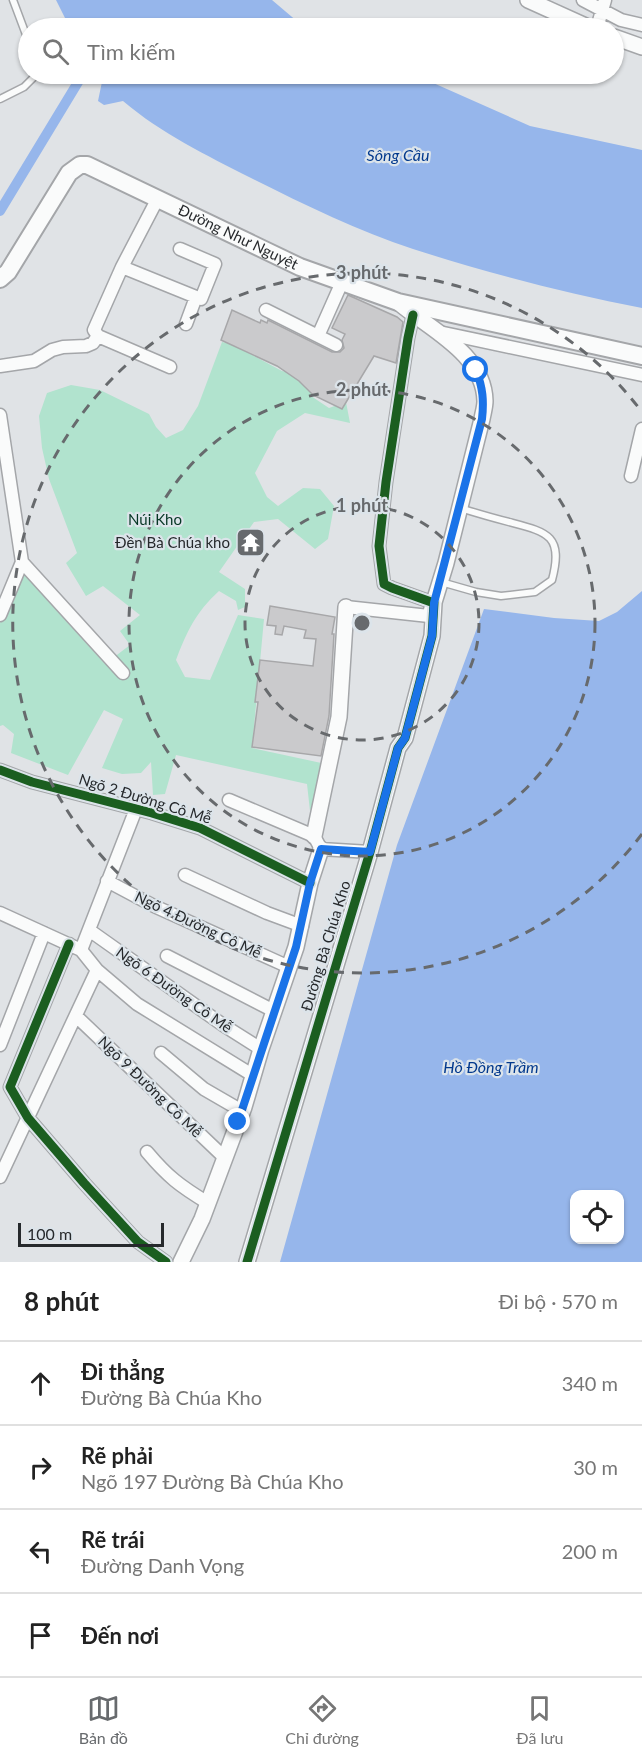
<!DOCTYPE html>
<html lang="vi">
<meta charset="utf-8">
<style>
body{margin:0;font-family:Lato,sans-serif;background:#f6f6f6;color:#222}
.controls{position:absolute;right:18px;bottom:18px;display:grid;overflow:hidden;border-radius:12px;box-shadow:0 2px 4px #0004}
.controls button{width:54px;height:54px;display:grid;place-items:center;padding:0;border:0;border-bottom:2px solid #e0e0e0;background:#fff;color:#222;font:30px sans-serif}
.scale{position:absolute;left:18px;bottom:15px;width:146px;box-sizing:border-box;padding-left:6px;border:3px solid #26292c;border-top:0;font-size:16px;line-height:21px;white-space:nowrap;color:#26292c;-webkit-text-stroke:4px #dce4ea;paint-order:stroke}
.stop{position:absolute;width:18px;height:18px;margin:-14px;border:4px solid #1a73e8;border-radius:50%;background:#fff}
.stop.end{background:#1a73e8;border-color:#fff;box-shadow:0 2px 6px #0008}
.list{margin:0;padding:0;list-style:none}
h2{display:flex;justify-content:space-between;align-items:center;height:78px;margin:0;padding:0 24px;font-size:26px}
h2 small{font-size:20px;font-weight:400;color:#767676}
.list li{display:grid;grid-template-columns:39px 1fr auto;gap:18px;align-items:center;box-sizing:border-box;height:84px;padding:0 24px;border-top:2px solid #e0e0e0}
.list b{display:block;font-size:22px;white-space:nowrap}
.list p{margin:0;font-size:20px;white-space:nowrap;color:#767676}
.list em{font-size:20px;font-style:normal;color:#767676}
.icon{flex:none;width:33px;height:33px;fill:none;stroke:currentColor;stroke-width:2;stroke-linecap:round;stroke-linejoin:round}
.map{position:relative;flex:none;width:642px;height:1262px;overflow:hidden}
.search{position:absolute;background:#fff;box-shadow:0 2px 4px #0004;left:18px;right:18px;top:18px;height:66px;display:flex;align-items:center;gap:15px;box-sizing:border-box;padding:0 21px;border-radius:33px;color:#767676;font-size:22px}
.sheet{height:414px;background:#fff}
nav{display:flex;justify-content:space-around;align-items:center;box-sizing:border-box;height:84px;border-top:2px solid #e0e0e0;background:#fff;font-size:16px;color:#767676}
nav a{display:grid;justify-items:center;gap:3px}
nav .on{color:#676a6d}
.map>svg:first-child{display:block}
.green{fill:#b1e3ce}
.water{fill:#96b6eb;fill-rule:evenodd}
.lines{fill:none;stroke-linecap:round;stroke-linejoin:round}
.canal{stroke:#96b6eb;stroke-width:10}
.building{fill:#cacacc;stroke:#a7a7a9;stroke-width:1.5}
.service-casing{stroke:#a4a6a9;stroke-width:9}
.minor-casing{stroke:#a4a6a9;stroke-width:15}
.tertiary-casing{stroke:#a4a6a9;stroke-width:18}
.secondary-casing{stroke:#a4a6a9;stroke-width:20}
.service{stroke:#fafbfb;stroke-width:6}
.minor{stroke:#fafbfb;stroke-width:12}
.tertiary{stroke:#fafbfb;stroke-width:15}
.secondary{stroke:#fafbfb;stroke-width:16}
.cycleway-casing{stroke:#dce4ea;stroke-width:13}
.cycleway{stroke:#1b5e20;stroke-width:9}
.route{stroke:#1a73e8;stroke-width:8}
.ring{fill:none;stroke:#676a6d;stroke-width:3;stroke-dasharray:10 8}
.labels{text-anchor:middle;stroke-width:4.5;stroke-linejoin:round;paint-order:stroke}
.street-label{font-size:15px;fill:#26292c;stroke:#dce4ea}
.park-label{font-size:15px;fill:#063725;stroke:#dce4ea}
.poi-label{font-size:15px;fill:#26292c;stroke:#dce4ea;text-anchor:end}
.water-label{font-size:16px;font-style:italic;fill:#02398d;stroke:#dce4ea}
.centre{fill:#676a6d;stroke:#dce4ea;stroke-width:3}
.ring-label{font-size:18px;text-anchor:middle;font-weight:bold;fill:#676a6d;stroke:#dce4ea;stroke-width:4.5;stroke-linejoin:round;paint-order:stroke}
</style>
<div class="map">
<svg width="642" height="1262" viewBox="0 0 642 1262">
<rect width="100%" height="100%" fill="#e0e3e6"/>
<path class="green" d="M222 342 232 344 282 371 299 374 311 382V396L329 408 346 402 350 423 305 413 277 431 255 473 267 497 278 506 303 488 320 489 334 506 328 539 315 549 278 519 254 522 219 572 245 589V607L238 610 236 601 219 591C196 612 187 631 176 660L185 677 210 680 238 615 264 619 252 748 326 764 310 811 307 784 176 755 165 794 153 795 151 762 141 773 122 774 102 768 123 719 104 710 68 775 11 753 14 734 3 725 0 726V623L23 573 105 664 130 645 120 631 140 615 103 586 86 596 66 563 77 553 49 479 42 448 39 416 47 393 71 385 100 390 149 414 156 427 166 438 183 430 198 406Z"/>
<path class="water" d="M56 0H272L305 28H70Z
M100 74H413L530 126 642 150V308C565 293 488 273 413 249 358 231 303 204 251 178 206 155 162 134 123 101L104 105 98 101 103 77Z
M642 591V1262H280L397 845 484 609 554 618 599 621 617 612ZM620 1194V1240H574V1194Z"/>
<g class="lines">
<path class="canal" d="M0 211 83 74"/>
</g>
<path class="building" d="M348 295 397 317 403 322 396 363 374 356 342 409 313 395 299 381 277 366 221 340 232 310 260 323 261 320 267 323 268 320 332 352H340L344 348 342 340 345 334 332 328Z
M270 606 335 617 332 634H334L329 716 321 756 252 747 258 702H255L260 660 313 666 316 639 304 638 306 630 284 626 282 635 275 634 276 626 267 625Z"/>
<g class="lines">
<defs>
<path id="service" d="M13 0 28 40
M0 99 24 87 37 74
M441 582 476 592 501 596 535 592 552 580C564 535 547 532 509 522 493 518 476 513 460 508"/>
<path id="minor" d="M583 0 621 20 642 25
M597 28 605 0
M158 198 122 267 94 330 98 336 170 367
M122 267 201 299 215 264 180 249
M266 310 318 336 342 282
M413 315 408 338 386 482 379 546 384 584 392 588 434 603
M186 324 196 297
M439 332 642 375
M318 336 336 345
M0 366 34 361 52 350 63 347 86 346 93 343 98 336
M0 415 22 562 0 615
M631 476 642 429
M22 562 123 673
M346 607 429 616
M0 770 32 782 152 813 200 828 310 883
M229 800 314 836 321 849 370 852
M185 875 267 913 302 926
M107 881 154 906 289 967
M0 913 81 950 97 970 0 1177
M89 930 223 1025 261 1049
M69 944 10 1087 28 1118 84 1183 138 1242 166 1262
M81 950 136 809
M167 956 274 1011
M97 970 137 1004 254 1076
M76 1016 225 1158
M0 1045 44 933
M161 1053 204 1089 242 1111
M147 1152C168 1177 180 1186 208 1203"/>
<path id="tertiary" d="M528 0 590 28
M614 37 642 47
M398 302C429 329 484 353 485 401 485 407 483 413 482 419L446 563 431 612
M314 836 339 717 346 607
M181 1262 202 1219 244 1107 261 1049 296 947 310 883 321 849
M247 1262 370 852 398 748 405 738 432 636 434 603"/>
<g id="secondary">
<path id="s1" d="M0 279 8 272 69 173 80 165H87L300 267 398 302 642 356"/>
</g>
</defs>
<use href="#service" class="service-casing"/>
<use href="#minor" class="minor-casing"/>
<use href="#tertiary" class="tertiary-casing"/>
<use href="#secondary" class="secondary-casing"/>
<use href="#service" class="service"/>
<use href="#minor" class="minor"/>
<use href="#tertiary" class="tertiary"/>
<use href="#secondary" class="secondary"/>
<defs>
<path id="cycleway" d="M0 770 32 782 152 813 200 828 310 883
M69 944 10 1087 28 1118 84 1183 138 1242 166 1262
M247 1262 370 852 398 748 405 738 432 636 434 603 392 588 384 584 379 546 386 482 408 338 413 315"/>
</defs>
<use href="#cycleway" class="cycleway-casing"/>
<use href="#cycleway" class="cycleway"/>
</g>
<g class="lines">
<path class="route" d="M238 1122 296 947 310 883 321 849 370 852 398 748 405 738 432 636 434 603 482 419C484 401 483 388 476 370"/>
</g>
<g class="ring">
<circle cx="362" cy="623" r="117"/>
<circle cx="362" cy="623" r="233"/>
<path d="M642 834A350 350 0 1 1 642 412"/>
</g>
<defs>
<symbol id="temple-square" viewBox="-11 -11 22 22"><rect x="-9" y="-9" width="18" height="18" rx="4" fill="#676a6d" stroke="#dce4ea"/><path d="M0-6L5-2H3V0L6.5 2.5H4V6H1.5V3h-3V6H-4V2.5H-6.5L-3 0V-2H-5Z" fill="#fff"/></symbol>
</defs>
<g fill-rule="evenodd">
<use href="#temple-square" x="234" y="526" width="33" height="33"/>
</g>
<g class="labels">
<g class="street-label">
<text dy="5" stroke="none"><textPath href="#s1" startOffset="315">Đường Như Nguyệt</textPath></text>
<text transform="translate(145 799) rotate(17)" y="5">Ngõ 2 Đường Cô Mễ</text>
<text transform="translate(198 925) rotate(25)" y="5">Ngõ 4 Đường Cô Mễ</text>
<text transform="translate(326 946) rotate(-73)" y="5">Đường Bà Chúa Kho</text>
<text transform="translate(174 990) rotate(35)" y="5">Ngõ 6 Đường Cô Mễ</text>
<text transform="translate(150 1087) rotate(44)" y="5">Ngõ 9 Đường Cô Mễ</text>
</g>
<g class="park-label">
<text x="155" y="525">Núi Kho</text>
</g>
<g class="poi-label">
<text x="230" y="548">Đền Bà Chúa kho</text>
</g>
<g class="water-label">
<text x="398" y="161">Sông Cầu</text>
<text x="491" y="1073">Hồ Đồng Trầm</text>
</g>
</g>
<circle cx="362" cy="623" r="9" class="centre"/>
<g class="ring-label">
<text x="362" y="279">3 phút</text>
<text x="362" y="396">2 phút</text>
<text x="362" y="512">1 phút</text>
</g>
</svg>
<div class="controls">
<button><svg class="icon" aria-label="locate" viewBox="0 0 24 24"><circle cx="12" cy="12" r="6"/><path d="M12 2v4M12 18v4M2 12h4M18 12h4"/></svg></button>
</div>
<div class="scale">100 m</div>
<div class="stop" style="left:476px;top:370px"></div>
<div class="stop end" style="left:238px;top:1122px"></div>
<div class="search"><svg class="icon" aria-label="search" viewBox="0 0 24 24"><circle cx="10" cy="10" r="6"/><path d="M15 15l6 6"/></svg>Tìm kiếm</div>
</div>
<section class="sheet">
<h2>8 phút<small>Đi bộ · 570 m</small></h2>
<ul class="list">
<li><svg class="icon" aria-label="ahead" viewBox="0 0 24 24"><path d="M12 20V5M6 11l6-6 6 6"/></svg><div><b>Đi thẳng</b><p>Đường Bà Chúa Kho</p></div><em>340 m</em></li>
<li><svg class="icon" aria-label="right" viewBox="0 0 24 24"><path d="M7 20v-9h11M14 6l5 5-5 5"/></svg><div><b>Rẽ phải</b><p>Ngõ 197 Đường Bà Chúa Kho</p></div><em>30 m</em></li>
<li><svg class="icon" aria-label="left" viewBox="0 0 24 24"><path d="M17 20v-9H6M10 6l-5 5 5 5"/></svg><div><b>Rẽ trái</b><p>Đường Danh Vọng</p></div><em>200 m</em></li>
<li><svg class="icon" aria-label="arrive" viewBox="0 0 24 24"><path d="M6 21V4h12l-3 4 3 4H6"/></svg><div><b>Đến nơi</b></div></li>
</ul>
</section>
<nav>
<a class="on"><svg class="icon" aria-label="map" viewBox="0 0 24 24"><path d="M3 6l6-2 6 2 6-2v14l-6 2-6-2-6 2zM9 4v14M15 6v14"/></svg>Bản đồ</a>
<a><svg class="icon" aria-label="directions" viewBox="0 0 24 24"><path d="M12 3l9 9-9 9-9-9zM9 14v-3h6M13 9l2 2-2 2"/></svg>Chỉ đường</a>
<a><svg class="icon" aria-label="saved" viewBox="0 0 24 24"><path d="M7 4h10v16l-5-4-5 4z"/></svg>Đã lưu</a>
</nav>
